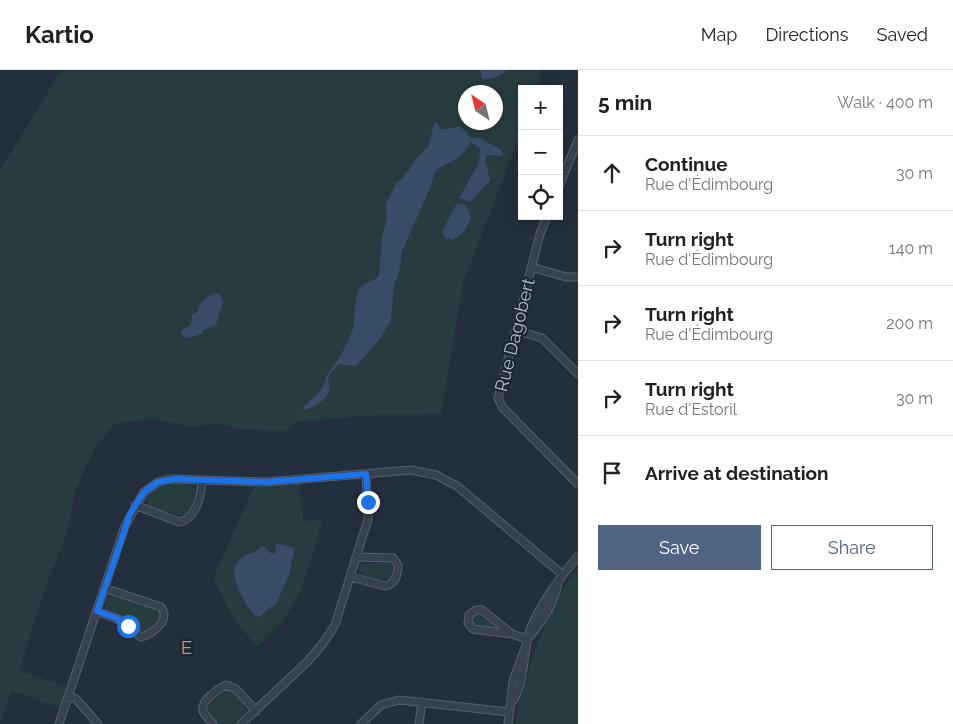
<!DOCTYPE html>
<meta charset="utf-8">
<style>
body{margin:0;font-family:Raleway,sans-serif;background:#f2f2f2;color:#202124}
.controls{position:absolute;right:15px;top:15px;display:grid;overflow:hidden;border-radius:0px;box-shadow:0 2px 12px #0003}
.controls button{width:45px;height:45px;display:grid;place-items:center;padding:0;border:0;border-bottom:1px solid #e0e0e0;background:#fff;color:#202124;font:25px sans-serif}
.compass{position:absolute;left:458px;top:15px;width:45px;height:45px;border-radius:50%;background:#fff;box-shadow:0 2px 12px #0003;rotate:325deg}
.stop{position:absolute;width:15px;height:15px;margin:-11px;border:4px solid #1a73e8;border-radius:50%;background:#fff}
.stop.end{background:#1a73e8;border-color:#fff;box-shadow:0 1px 5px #0008}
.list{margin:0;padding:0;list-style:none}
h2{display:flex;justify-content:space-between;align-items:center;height:65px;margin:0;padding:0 20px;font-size:21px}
h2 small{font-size:16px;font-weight:400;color:#757577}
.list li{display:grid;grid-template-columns:32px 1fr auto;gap:15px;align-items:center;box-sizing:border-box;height:75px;padding:0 20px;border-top:1px solid #e0e0e0}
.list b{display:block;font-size:19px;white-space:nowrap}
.list p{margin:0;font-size:16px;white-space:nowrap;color:#757577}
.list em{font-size:16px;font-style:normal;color:#757577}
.actions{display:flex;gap:10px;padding:15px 20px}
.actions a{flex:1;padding:11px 0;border:1px solid #506383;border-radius:0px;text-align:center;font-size:18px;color:#506383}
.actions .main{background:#506383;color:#fff}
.icon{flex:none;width:28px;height:28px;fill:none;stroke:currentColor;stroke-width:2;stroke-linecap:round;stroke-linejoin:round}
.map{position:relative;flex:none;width:578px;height:654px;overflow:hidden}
header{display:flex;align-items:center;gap:30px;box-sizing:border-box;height:70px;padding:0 25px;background:#fff;border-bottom:1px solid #e0e0e0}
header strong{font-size:24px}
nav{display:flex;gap:28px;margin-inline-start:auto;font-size:18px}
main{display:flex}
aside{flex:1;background:#fff}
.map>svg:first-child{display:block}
.green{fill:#263c3f;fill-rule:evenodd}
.water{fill:#394c67}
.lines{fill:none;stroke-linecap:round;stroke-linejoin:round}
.street-casing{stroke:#565f6c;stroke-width:9}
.street{stroke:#38414e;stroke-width:7}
.route{stroke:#1a73e8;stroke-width:6}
.labels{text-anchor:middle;stroke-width:4.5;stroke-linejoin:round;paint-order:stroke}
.street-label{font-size:18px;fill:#b4bcc9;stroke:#1d2633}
.neighbourhood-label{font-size:19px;letter-spacing:1px;fill:#d59563;stroke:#1d2633}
</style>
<header>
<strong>Kartio</strong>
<nav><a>Map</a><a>Directions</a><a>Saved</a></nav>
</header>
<main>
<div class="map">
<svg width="578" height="654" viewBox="0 0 578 654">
<rect width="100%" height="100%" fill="#242f3e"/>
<path class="green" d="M65 0H541L538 19H522V60L464 210 441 344 377 345 305 351 297 352 284 361 239 359 218 353 192 357 152 349 116 353 96 376 76 419 66 466 48 510 19 600 67 617 60 638 12 621 0 652V100L57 7ZM466 22H496V52H466Z
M169 414H189L194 418C196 428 191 441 183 446L152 438 147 433C146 420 157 416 169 414Z
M299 414 303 451 322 450V453L301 521 284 550 257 577 233 548 213 508 254 417ZM259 477 270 484 276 482 277 479 295 481 289 505 272 536 263 545H253C244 530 227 508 238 491 242 485 248 482 255 482Z
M386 492 392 494V505C384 514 367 509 359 502L358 497 363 494Z
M578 498V654H516L519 633 522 628C531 584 551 533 578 498Z
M113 526 156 540 160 543V548L148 560 139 561 126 548 106 539V528Z
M479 544 497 557 496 558 474 555 473 547Z
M229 620 244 635 246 642 235 654H219L210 644 209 635 222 622Z"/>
<path class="water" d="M480 0H507C499 6 491 11 482 8Z
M435 51 441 59C459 60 457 50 471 68H479L502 80 503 86 487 85 485 90 490 110 471 132 459 128 479 93 480 78 470 72C463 89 450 91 436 100L428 123 402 181 399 203 394 214 391 250 379 270 359 293 355 296 339 294 328 307C328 310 329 312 329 315 332 329 314 337 304 340L302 338C309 332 318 325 323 316 325 312 325 307 329 302 339 289 347 275 353 259 357 245 352 230 360 218 365 212 373 212 379 206L382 168 387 148 386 134 396 114 408 102 415 90 428 77Z
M457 133 466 135 471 148 463 163 453 170 445 168 442 161Z
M216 223 220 225 223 232 216 255 204 260 202 264 187 268 183 266 181 262 191 254 192 245 198 241C200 231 206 226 216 223Z
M280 474 295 478 289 505 275 536C266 536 265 547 256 547 250 542 245 532 241 525 231 506 230 488 254 482 258 481 258 477 263 476L272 484 276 482 275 475Z"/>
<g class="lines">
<defs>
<path id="street" d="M559 116 578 70
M547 146 540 164 498 328 503 338 578 414
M531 197 566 207H578
M515 260 542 268 578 304
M135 435 179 452C196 449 201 426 202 411
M351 507 385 516C395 514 398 505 398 495L393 488 357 487
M97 541 120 550 141 567C152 564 165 554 164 543L161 537 104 518
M512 564 482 540H476L469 545 468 553 473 559 512 564 527 569
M529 567C542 552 554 533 558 513
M68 626 76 629 98 654
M511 633C525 620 523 578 530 560 541 532 559 509 578 486
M59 654 125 456 144 422 158 412 170 409 266 412 411 400 436 405 457 416 563 505
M213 654C210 650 205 646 203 641 200 631 218 619 226 615L236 619 256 641
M241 654 308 591 324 572 335 555 368 449 366 404
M361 654 381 635 399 630 509 642
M419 654 422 632
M508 654 513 611 526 575"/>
</defs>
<use href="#street" class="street-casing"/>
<use href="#street" class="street"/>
</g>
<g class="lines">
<path class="route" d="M128 556 116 548 97 541 130 444 144 422 158 412 174 409 266 412 366 404 368 432"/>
</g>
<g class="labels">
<g class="street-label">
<text transform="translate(515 265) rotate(-76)" y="6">Rue Dagobert</text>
</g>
<g class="neighbourhood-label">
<text x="187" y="584">E</text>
</g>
</g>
</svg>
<div class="controls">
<button>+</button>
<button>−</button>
<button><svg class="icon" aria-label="locate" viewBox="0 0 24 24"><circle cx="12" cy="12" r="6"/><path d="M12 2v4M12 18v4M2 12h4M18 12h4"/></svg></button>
</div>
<svg class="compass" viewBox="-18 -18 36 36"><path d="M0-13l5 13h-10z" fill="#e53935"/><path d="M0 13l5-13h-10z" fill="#757577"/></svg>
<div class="stop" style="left:128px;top:556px"></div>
<div class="stop end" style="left:368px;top:432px"></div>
</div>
<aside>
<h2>5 min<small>Walk · 400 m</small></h2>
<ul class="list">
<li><svg class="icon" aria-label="ahead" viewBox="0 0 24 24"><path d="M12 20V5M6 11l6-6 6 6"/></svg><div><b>Continue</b><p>Rue d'Édimbourg</p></div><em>30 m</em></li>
<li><svg class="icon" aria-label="right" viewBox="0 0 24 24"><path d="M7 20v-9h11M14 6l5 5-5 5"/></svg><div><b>Turn right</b><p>Rue d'Édimbourg</p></div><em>140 m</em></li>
<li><svg class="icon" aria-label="right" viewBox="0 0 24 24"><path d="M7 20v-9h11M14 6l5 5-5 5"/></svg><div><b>Turn right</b><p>Rue d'Édimbourg</p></div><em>200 m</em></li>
<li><svg class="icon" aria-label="right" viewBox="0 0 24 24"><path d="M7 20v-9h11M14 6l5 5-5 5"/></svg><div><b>Turn right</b><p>Rue d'Estoril</p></div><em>30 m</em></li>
<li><svg class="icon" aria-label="arrive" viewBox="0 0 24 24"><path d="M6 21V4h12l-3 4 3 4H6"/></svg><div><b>Arrive at destination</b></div></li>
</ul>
<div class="actions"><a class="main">Save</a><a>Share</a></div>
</aside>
</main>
